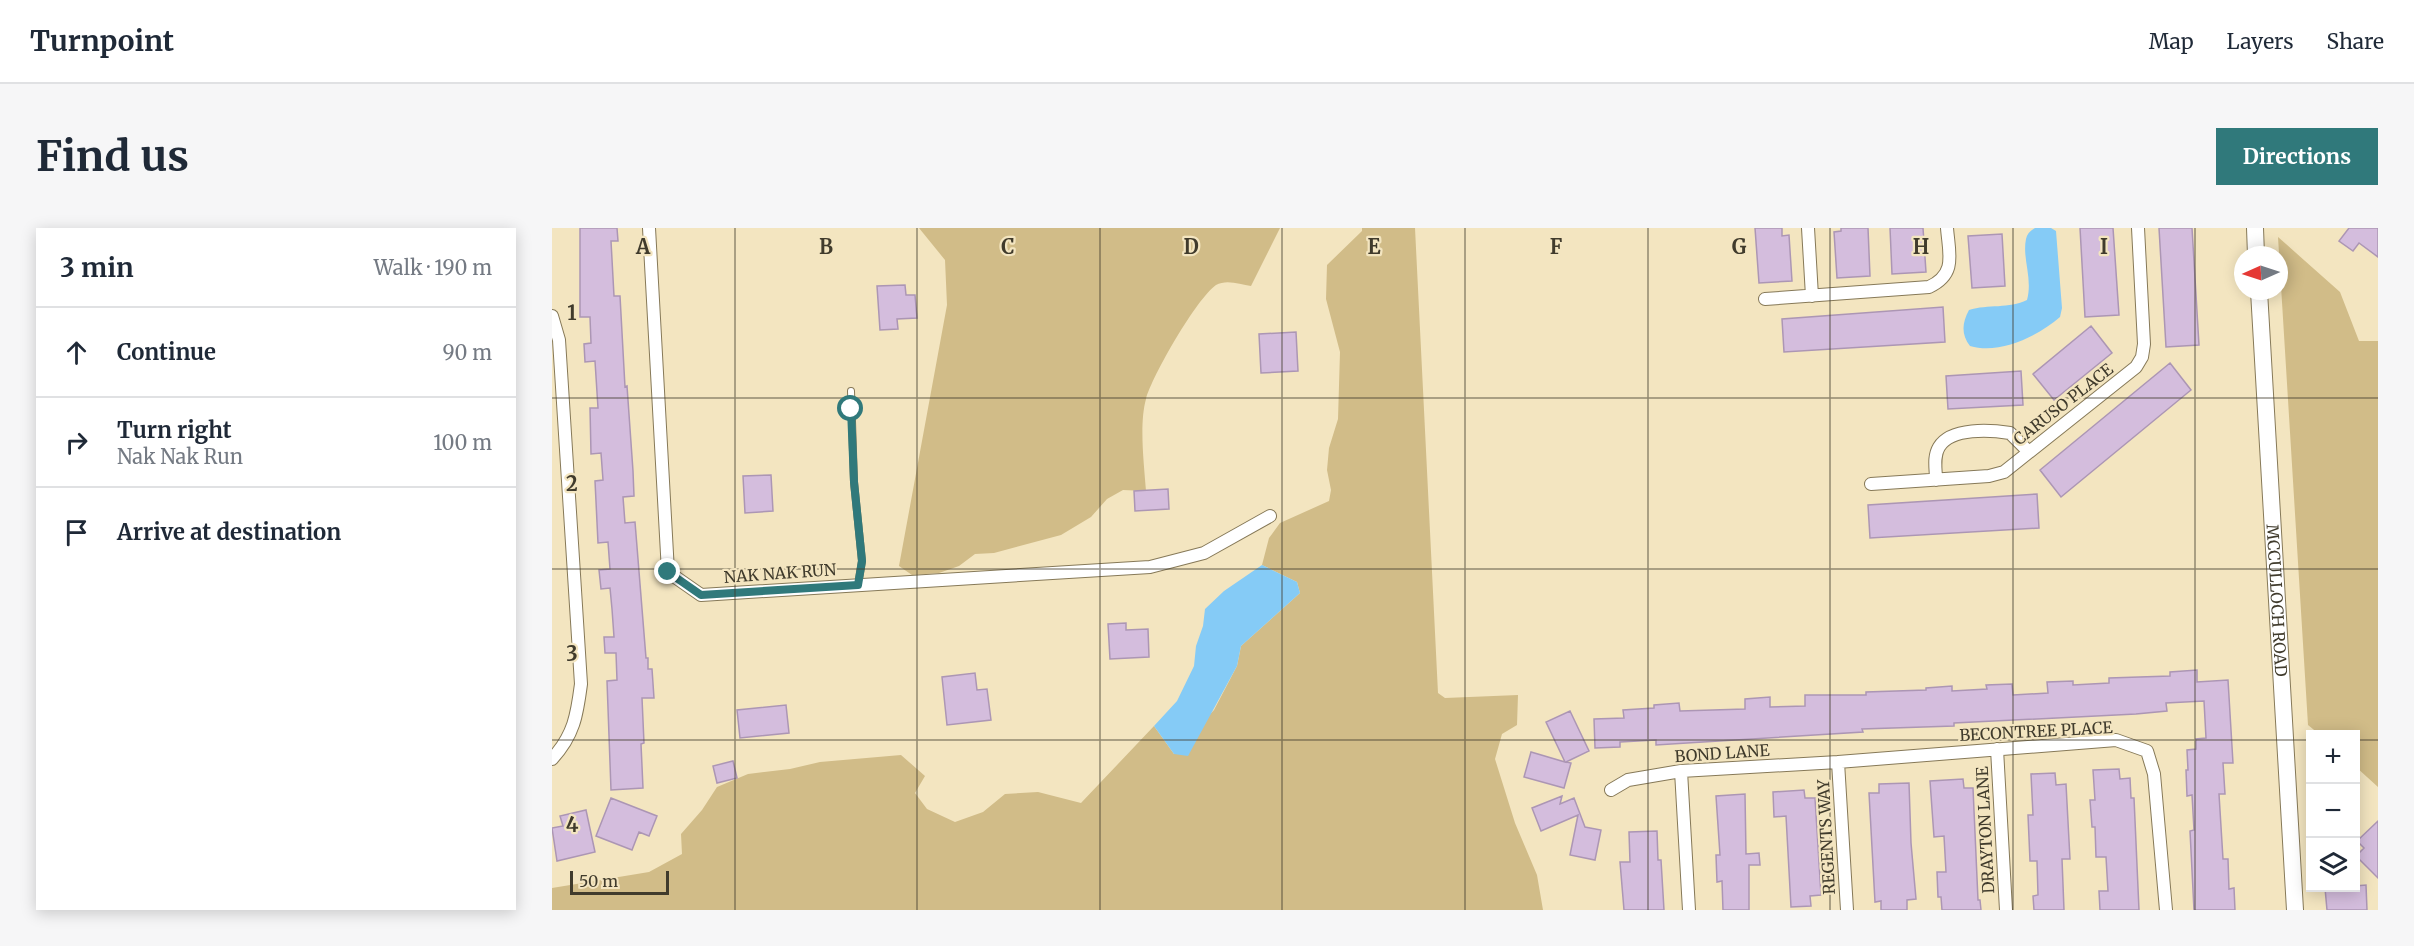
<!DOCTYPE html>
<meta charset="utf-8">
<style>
body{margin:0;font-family:Merriweather,serif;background:#f6f6f7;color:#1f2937}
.controls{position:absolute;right:18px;bottom:18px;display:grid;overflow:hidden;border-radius:0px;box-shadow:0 3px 15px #0003}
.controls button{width:54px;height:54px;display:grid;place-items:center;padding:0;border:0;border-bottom:2px solid #e0e1e3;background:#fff;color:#1f2937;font:30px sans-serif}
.compass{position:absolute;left:1682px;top:18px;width:54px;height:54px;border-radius:50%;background:#fff;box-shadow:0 3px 15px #0003;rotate:267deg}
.scale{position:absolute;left:18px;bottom:15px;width:99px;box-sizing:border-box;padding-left:6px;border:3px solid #403b2c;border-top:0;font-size:16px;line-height:21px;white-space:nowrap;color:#403b2c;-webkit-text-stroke:4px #f3e5c0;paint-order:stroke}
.stop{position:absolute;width:18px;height:18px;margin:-14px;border:4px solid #30797b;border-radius:50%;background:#fff}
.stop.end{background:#30797b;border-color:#fff;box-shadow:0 2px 6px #0008}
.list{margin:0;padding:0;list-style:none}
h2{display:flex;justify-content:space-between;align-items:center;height:78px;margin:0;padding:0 24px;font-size:26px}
h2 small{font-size:20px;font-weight:400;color:#747a83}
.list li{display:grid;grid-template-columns:39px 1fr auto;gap:18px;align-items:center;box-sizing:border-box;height:90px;padding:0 24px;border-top:2px solid #e0e1e3}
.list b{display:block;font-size:22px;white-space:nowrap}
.list p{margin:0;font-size:20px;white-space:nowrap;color:#747a83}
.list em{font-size:20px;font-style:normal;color:#747a83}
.icon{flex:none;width:33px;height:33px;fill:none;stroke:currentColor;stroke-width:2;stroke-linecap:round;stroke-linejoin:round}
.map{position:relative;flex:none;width:1826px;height:682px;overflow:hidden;border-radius:0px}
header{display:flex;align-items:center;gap:36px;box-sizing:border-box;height:84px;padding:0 30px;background:#fff;border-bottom:2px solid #e0e1e3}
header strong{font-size:28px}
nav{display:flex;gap:33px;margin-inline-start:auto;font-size:21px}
.intro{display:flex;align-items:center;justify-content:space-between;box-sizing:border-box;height:144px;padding:0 36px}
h1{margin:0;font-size:42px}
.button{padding:15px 27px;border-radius:0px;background:#30797b;color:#fff;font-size:21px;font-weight:700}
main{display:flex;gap:36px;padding:0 36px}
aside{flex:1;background:#fff;border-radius:0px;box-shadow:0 3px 15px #0003}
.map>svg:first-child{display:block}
.green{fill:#d1bc88}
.water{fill:#85cbf6}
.building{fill:#d4bddd;stroke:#ac96b4;stroke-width:1.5}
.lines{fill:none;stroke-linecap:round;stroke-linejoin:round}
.lane-casing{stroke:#867958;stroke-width:8}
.street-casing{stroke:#867958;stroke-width:14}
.secondary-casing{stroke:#867958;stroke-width:18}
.lane{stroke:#fff;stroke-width:6}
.street{stroke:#fff;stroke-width:12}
.secondary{stroke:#fff;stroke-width:16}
.route{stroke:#30797b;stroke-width:8}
.grid{fill:none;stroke:#403b2c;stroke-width:1.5;stroke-opacity:0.55}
.labels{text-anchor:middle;stroke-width:4.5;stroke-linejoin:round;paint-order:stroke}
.street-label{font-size:16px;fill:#403b2c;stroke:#f3e5c0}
.grid-label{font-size:20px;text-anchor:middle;font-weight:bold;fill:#403b2c;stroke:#f3e5c0;stroke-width:4.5;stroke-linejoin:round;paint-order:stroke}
</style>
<header>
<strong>Turnpoint</strong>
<nav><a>Map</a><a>Layers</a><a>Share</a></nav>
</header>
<div class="intro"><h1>Find us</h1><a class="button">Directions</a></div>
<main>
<aside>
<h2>3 min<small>Walk · 190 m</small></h2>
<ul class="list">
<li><svg class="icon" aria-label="ahead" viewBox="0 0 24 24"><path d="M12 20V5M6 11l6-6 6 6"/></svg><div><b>Continue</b></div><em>90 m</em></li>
<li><svg class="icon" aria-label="right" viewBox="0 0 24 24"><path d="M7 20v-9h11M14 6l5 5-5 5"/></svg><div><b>Turn right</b><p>Nak Nak Run</p></div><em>100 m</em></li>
<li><svg class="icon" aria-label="arrive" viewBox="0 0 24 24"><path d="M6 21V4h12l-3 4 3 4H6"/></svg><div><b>Arrive at destination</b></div></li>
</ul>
</aside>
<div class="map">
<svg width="1826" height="682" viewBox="0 0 1826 682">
<rect width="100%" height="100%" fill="#f3e5c0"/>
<path class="green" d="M367 0H728L699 58C688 56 674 51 664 57 645 70 600 148 594 171 587 196 592 236 594 263L571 262 555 271 539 289 509 307 442 325 423 326 407 338 387 345 360 347 347 338 395 77 393 32Z
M810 0H863L886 465 893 470 966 467 965 497 950 506 943 531 963 595 985 647 991 682H0V660L97 644 130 626 129 606 150 582 165 559 196 546 238 541 268 534 349 527 373 548 363 565 375 581 403 594 431 584 453 566 486 564 529 575 602 498 622 526 662 482 685 438 689 418 748 365 745 354 710 337 717 310 728 295 777 273 779 262 775 242 777 220 786 191 788 124 774 71 775 37 810 3Z
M1726 9 1788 64 1807 113H1826V559L1804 539V506H1767L1756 497Z"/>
<path class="water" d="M1483 0H1499L1504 3 1510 80 1508 89C1486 108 1448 127 1418 118 1409 106 1410 95 1417 82 1436 76 1457 81 1475 72 1481 50 1470 31 1474 11 1475 6 1478 3 1483 0Z
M710 337 745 354 748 365 689 418 685 438 636 528 622 526 602 498 625 473 642 438 644 418 651 398 653 381 672 363Z"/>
<path class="building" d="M28 0H65L66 13H59L62 68H68L73 159 75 158 81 243 82 268 71 269 73 295 83 294 94 430H96V441H100L102 470H90L92 515 89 516 91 560 59 562 55 453 65 452 64 425H53L52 409H62L60 381 58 360 49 361 47 342 58 341 56 314 46 315 43 253 51 252 49 225 39 226 38 180H46L43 133 33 134 32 116 39 115 38 89H28Z
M1203 0H1230V8L1237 7 1240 53 1207 55Z
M1289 0H1316L1318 48 1285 50 1282 4 1289 3Z
M1338 0H1371L1374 44 1340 46Z
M1528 0H1561L1567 87 1533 89Z
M1607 0H1640L1647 117 1614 119Z
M1797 0H1826V29L1807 15 1801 23 1787 13Z
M1450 6 1453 58 1420 60 1416 8Z
M353 57 354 67H363L365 90 345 91 346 101 328 102 325 58Z
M1391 79 1393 114 1232 124 1230 91Z
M1539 98 1560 125 1502 172 1481 146Z
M744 104 746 143 709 145 707 106Z
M1618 135 1639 162 1509 269 1488 242Z
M1469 143 1471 177 1396 181 1394 148Z
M219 247 221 283 193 285 191 248Z
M616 261 617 281 583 283 582 263Z
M1485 266 1487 300 1318 310 1316 277Z
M574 395V402L596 401 597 429 558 431 556 396Z
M1645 442V454L1676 452 1681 535H1671L1673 566H1667L1671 631H1676L1677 661 1682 660 1683 682H1642L1638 603 1642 602 1640 567 1635 568 1634 542H1636L1635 522 1644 521V511L1654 510 1652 473 1614 475 1615 483 1584 486 1402 495V498L1310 501 1311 504 1151 514 1104 517V512L1068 514V519L1043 520 1042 491 1072 490 1071 482 1102 480V477L1127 475 1128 483 1193 481V471L1218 469V479L1253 478V467H1314V464L1374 462V460L1400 458V463L1435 461 1434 457 1460 456 1461 467 1496 465 1495 454 1521 453V457L1557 455V450L1618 448V444Z
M423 445 425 462 435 461 439 492 395 497 390 449Z
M234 477 237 505 188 510 185 482Z
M1018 483 1037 523 1014 534 1019 535 1012 560 972 549 979 524 1013 534 994 494Z
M181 533 185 550 165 555 161 538Z
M1567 541 1568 551 1578 550 1579 570H1582L1587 682H1548L1547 663H1556L1554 629H1544L1543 599H1540L1538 572H1543L1541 542Z
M1503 545 1504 557 1514 556 1515 575 1518 631H1510L1512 682H1482L1481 668 1486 667 1485 633H1478L1476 587H1481L1479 546Z
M1411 551 1412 560H1421L1426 672H1428L1429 682H1390L1389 669H1386L1385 644H1394L1392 608 1382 609 1378 553Z
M1357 555 1359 615 1364 671 1355 672V682H1329V673L1323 674 1317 565H1327V556Z
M1252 562 1253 570H1263L1269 667 1258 668 1259 678 1239 679 1234 588 1222 589 1221 564Z
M1193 566 1194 626 1207 625 1208 637H1197V682H1171L1170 653 1165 654 1164 627H1168L1164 568Z
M1010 568 1008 576 1022 570 1033 599 1049 602 1043 632 1018 627 1026 587 989 603 980 580Z
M59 570 105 588 97 608 87 604 80 622 44 608Z
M34 582 43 624 5 633 0 600 11 598 8 588Z
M1826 593V650L1804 628 1812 620 1805 613Z
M1105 603 1106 632H1109L1112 682H1072L1068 634H1078L1077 604Z
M1814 657 1815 682H1775L1773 660H1803V658Z"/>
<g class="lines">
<defs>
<path id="lane" d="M299 163 302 254 310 333 306 357"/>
<path id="street" d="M97 0 116 344 149 367 598 339 652 325 718 288
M1256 0 1260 68
M1213 71 1377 59C1405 46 1397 26 1395 0
M0 88 7 112 29 456C25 487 22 507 0 531
M1384 252C1384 241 1381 229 1387 219 1399 199 1439 202 1458 205L1477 224
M1319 256 1437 248 1452 244 1584 139 1590 129 1592 116 1586 0
M1445 521 1454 682
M1286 534 1295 682
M1129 543 1137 682
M1059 562 1076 552 1129 543 1286 534 1564 512 1595 523 1602 546 1614 682"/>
<g id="secondary">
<path d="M1703 0 1704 27"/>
<path id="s1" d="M1707 63 1743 682"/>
</g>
</defs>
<use href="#lane" class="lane-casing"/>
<use href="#street" class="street-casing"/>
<use href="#secondary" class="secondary-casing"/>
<use href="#lane" class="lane"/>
<use href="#street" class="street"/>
<use href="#secondary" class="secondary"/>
</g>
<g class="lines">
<path class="route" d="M116 344 149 367 306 357 310 333 302 254 299 181"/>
</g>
<path class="grid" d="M183 0V682M365 0V682M548 0V682M730 0V682M913 0V682M1096 0V682M1278 0V682M1461 0V682M1643 0V682M0 170H1826M0 341H1826M0 512H1758M1804 512H1826"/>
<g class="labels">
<g class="street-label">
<text transform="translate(1511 176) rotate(-38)" y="6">CARUSO PLACE</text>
<text transform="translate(228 345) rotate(-4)" y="6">NAK NAK RUN</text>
<text dy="6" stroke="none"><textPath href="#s1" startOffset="310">MCCULLOCH ROAD</textPath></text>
<text transform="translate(1484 503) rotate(-3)" y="6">BECONTREE PLACE</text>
<text transform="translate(1170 525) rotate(-4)" y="6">BOND LANE</text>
<text transform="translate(1433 602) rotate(-93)" y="6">DRAYTON LANE</text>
<text transform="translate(1274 609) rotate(-93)" y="6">REGENTS WAY</text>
</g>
</g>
<g class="grid-label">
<text x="91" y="26">A</text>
<text x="274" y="26">B</text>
<text x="456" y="26">C</text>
<text x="639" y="26">D</text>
<text x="822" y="26">E</text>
<text x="1004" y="26">F</text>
<text x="1187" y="26">G</text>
<text x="1369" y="26">H</text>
<text x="1552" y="26">I</text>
<text x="20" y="92">1</text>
<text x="20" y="263">2</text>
<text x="20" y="433">3</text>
<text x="20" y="604">4</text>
</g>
</svg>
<div class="controls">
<button>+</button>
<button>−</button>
<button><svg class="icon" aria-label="layers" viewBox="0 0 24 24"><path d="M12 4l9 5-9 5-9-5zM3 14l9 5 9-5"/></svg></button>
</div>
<svg class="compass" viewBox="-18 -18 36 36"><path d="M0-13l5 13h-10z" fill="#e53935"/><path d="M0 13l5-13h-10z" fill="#747a83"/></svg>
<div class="scale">50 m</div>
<div class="stop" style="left:299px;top:181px"></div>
<div class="stop end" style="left:116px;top:344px"></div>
</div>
</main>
